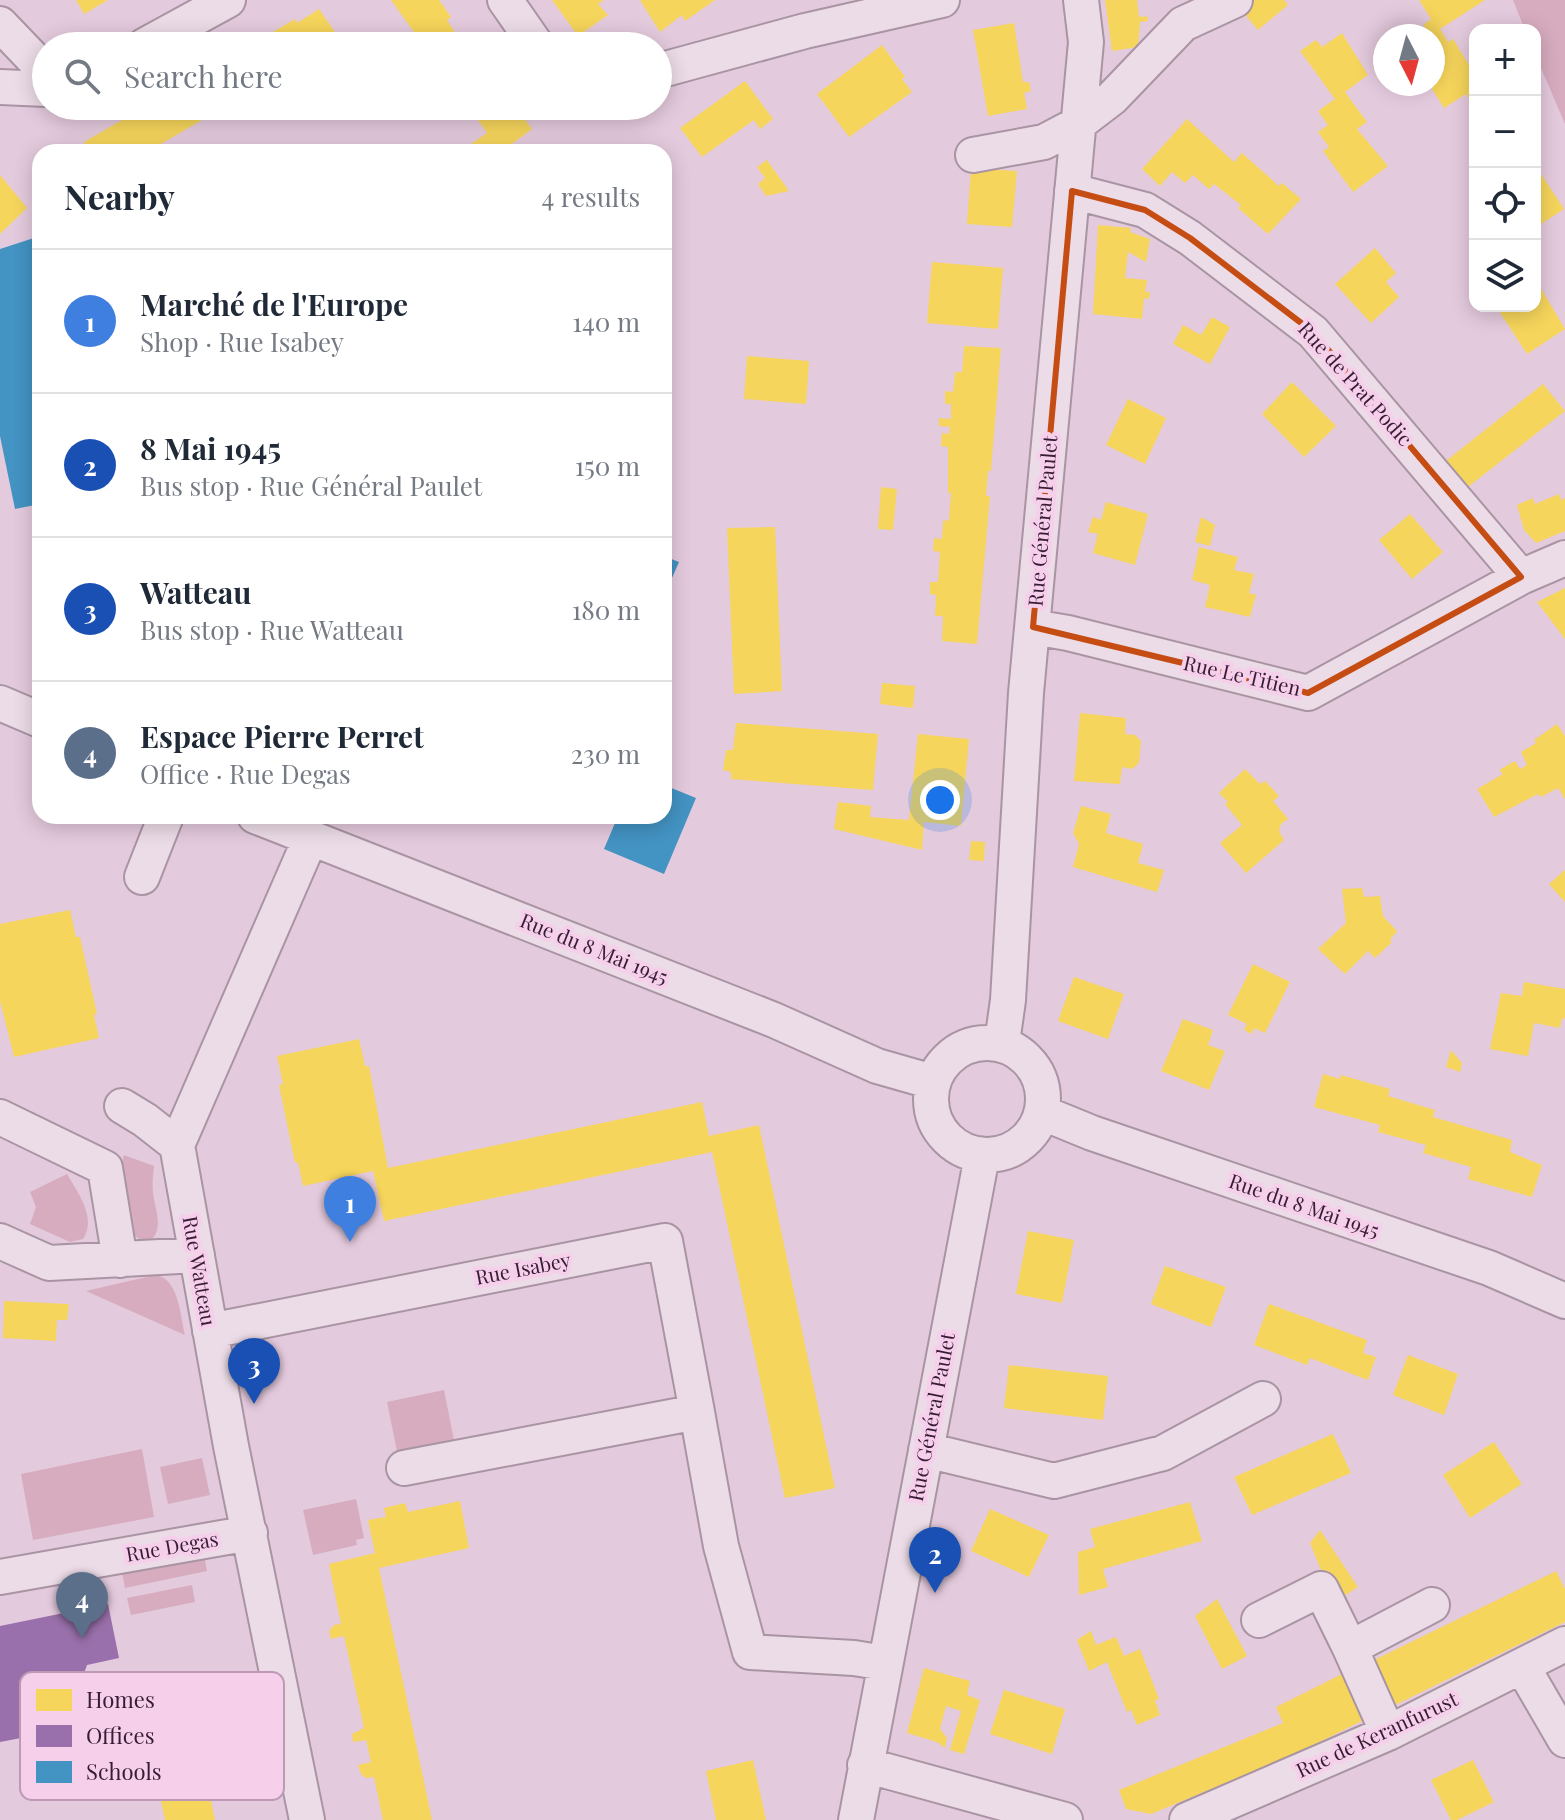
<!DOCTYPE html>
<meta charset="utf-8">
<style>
body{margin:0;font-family:"Playfair Display",serif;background:#f2f2f3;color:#1f2937}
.controls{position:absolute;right:24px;top:24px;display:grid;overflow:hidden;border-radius:16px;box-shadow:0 4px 20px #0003}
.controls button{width:72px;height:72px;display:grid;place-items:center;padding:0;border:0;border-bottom:2px solid #e0e1e3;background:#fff;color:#1f2937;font:40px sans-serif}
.compass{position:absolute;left:1373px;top:24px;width:72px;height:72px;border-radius:50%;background:#fff;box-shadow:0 4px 20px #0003;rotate:174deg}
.you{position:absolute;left:940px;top:800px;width:28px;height:28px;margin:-20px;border:6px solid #fff;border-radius:50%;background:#1a73e8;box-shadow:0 0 0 12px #1a73e833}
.badge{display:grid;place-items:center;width:52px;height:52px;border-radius:50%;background:#0f766e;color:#fff;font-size:26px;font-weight:700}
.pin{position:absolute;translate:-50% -66px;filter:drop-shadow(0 2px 4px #0008)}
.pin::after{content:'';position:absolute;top:42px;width:28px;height:24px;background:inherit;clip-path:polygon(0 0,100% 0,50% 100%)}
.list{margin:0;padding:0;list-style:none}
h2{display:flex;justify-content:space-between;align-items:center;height:104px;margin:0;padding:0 32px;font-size:34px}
h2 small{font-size:26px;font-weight:400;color:#747a83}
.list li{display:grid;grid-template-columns:52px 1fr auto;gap:24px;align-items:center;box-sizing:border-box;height:144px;padding:0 32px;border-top:2px solid #e0e1e3}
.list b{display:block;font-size:30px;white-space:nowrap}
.list p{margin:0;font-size:26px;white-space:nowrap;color:#747a83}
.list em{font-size:26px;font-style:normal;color:#747a83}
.icon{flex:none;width:44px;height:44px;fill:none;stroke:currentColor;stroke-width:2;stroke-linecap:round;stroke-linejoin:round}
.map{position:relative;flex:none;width:1565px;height:1820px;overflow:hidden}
.search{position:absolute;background:#fff;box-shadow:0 4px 20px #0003;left:32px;top:32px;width:640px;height:88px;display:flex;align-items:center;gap:20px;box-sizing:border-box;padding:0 28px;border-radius:44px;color:#747a83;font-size:30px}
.panel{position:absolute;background:#fff;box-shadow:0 4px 20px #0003;left:32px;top:144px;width:640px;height:680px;border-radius:24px}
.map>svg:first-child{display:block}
.green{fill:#d7acbf}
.homes{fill:#f6d55c}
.offices{fill:#9970ab}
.schools{fill:#4393c3}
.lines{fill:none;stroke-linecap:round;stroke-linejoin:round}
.minor-casing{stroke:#a994a4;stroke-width:38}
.minor{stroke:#ecdce7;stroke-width:34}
.marked{fill:none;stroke:#c54d14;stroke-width:6;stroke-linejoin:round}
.labels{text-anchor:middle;stroke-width:8;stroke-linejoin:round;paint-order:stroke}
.street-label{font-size:20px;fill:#371c36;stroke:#f6cfeb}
.key{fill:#f6cfeb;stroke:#bd99b5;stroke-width:2}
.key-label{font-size:22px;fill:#371c36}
</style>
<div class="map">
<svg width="1565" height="1820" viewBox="0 0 1565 1820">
<rect width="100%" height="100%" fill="#e4cadd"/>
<path class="green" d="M1513 0H1565V124L1535 54V30H1525Z
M124 1155 154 1166C153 1175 152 1184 153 1193 155 1210 165 1229 149 1242H143L135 1236 120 1168Z
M67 1174C78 1193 97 1218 83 1239L70 1242 30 1224 36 1207 30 1192Z
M155 1275C179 1278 180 1315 185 1335L86 1291Z
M444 1390 455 1445 398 1456 387 1402Z
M142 1449 154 1517 33 1540 21 1474Z
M202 1458 210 1495 168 1504 160 1467Z
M356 1499 364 1538 356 1540 357 1545 313 1555 303 1510Z
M203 1550 207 1571 125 1588 121 1567Z
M192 1585 195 1602 131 1615 127 1598Z"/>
<path class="homes" d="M76 0H108L84 14Z
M391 0H439L451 17 447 20 456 34 440 46H424Z
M552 0H604L598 4 608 15 578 36Z
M640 0H715L685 21 682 15 660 32Z
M1105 0H1137L1139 17 1147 16 1148 21 1140 22 1138 47 1112 51Z
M1251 0H1284L1288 5 1258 30 1241 10Z
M1419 0H1485L1440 29 1448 42 1453 39 1475 75V107L1466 94 1444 108 1429 84H1433V36H1430L1423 25 1431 19Z
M319 9 341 41 332 46H249L295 19 297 23Z
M1014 23 1023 82H1029L1031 91 1024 93 1027 109 988 116 973 30Z
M1342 33 1368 75 1345 92 1367 122 1357 129 1388 166 1353 192 1323 151 1329 147 1318 132 1328 125 1318 111 1335 99 1300 51 1316 40 1322 47Z
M882 45 905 77 902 79 912 92 849 137 817 94Z
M745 81 773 119 760 129 754 120 702 157 680 128Z
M146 106H226L147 152H90L84 142Z
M468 106H515L532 129 501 152H471L468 146 487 133Z
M1187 119 1234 162 1242 153 1279 186 1282 183 1301 199 1268 234 1238 208 1241 205 1214 184 1209 189 1193 175 1185 183 1172 172 1160 186 1142 169Z
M767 160 789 191 766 196 758 184 765 178 757 167Z
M1535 165 1564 209 1535 228Z
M971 168 1017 171 1012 227 967 224Z
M0 175 27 208 0 234Z
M1098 225 1131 228 1130 232 1150 239 1146 262 1128 252 1125 278 1147 280 1145 292H1150L1149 299 1144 298 1142 319 1093 314Z
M1375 248 1396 273 1386 282 1399 297 1371 323 1335 284Z
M932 262 1003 268 998 329 927 323Z
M1539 285 1565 329 1527 354 1499 311 1506 306H1535V287Z
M1212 317 1230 327 1210 364 1173 344 1183 325 1201 335Z
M964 346 1001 348 991 471H988L986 496H990L977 644 942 641 943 616H935L936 595 930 594V582H938L940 552 933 551 934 538 942 539 943 521 949 520 951 493H948V447L941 446 942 433 949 434 950 427 939 426V418L951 419V404H945V391L953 392 955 372H962Z
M747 356 809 361 806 404 744 399Z
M1292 382 1336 426 1304 457 1262 414Z
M1543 384 1565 411 1459 494 1437 468Z
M1128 399 1166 418 1145 464 1106 445Z
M881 487 897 489 893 530 878 529Z
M1559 494 1561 500 1565 498V531L1536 543 1524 530 1517 505 1533 498 1535 504Z
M1106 502 1148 514 1135 565 1093 553 1098 534 1088 532 1093 517 1101 520Z
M1410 514 1443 552 1412 579 1379 540Z
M1201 517 1215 525 1210 546 1195 542Z
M775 527 782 691 734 694 727 528Z
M1199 547 1238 557 1234 570 1254 574 1249 593 1256 595 1250 617 1205 607 1210 585 1192 580Z
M1565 588V639L1537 602Z
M882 683 915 686 913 708 880 704Z
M1080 713 1126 718 1125 734 1135 735 1141 741 1139 763 1132 769 1122 767 1120 784 1074 781Z
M736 723 878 734 873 790 731 779V772L723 770 726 750H733Z
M1557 724 1565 736V799L1558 788 1541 797 1538 794 1494 817 1477 789 1503 774 1499 770 1515 761 1520 769 1527 765 1521 752 1536 743 1534 740Z
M918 734 969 739 961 826 924 822 922 850 834 829 838 802 871 806 870 817 909 820Z
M1245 769 1260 784 1265 781 1279 796 1273 801 1288 819 1281 824 1279 831 1284 840 1246 873 1220 843 1242 825 1225 804 1228 802 1219 793Z
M1081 806 1111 814 1106 833 1143 844 1138 863 1164 870 1157 892 1073 867 1079 844 1073 833Z
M971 841 985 842 984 861 969 860Z
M1565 870V902L1549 884Z
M1362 888 1364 897 1380 896 1383 916 1397 931 1390 940 1392 942 1375 958 1368 951 1345 974 1318 949 1346 923 1342 889Z
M70 910 76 937H80L97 1014 94 1015 99 1038 14 1057 0 1001V924Z
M1253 964 1290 982 1265 1033 1254 1028 1252 1034 1244 1030 1247 1024 1228 1015Z
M1074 977 1124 994 1108 1039 1058 1021Z
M1524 982 1565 989V1019L1562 1018 1560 1028 1534 1023 1528 1056 1490 1049 1501 993 1522 996Z
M1183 1019 1213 1030 1208 1045 1225 1051 1209 1090 1161 1071Z
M359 1039 365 1066H369L388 1168 702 1102 709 1136 759 1125 835 1488 785 1498 712 1152 384 1221 373 1171 303 1186 298 1162 295 1163 279 1085 283 1084 277 1056Z
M1451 1050 1462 1063 1460 1072 1446 1067Z
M1323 1074 1340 1079 1341 1075 1390 1089 1388 1096 1435 1110 1433 1117 1512 1140 1510 1152 1542 1165 1532 1197 1468 1179 1471 1167 1423 1153 1426 1145 1378 1132 1380 1125 1314 1107Z
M1028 1231 1074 1240 1062 1303 1016 1294Z
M1165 1266 1226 1287 1211 1327 1151 1304Z
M4 1301 69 1304 67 1320H57L56 1341 3 1338Z
M1269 1304 1367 1340 1363 1353 1376 1357 1368 1380 1310 1358 1307 1365 1254 1345Z
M1408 1355 1458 1374 1444 1415 1393 1395Z
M1009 1365 1108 1376 1103 1420 1004 1408Z
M1333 1434 1351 1473 1252 1515 1234 1477Z
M1494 1442 1522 1484 1470 1518 1443 1475Z
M460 1501 469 1548 379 1568 432 1820H383L374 1777 366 1778 361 1774 358 1765 371 1762 366 1740 353 1742 352 1734 364 1728 344 1636 331 1639 329 1631 334 1625 341 1624 329 1564 375 1553 368 1520 386 1517 384 1508 405 1503 408 1512Z
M1190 1502 1202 1541 1103 1569 1108 1587 1079 1595 1078 1552 1095 1547 1090 1529Z
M990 1509 1049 1535 1029 1577 971 1551Z
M1320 1530 1358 1587 1344 1596 1330 1574 1321 1570 1310 1543Z
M1556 1571 1565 1589V1622L1387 1709 1366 1664Z
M1217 1599 1247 1656 1222 1669 1195 1616Z
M1091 1631 1096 1645 1116 1637 1124 1656 1140 1649 1159 1699 1155 1700 1160 1715 1137 1725 1131 1710 1127 1712 1107 1662 1089 1671 1077 1640Z
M924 1668 970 1681 967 1695 980 1700 964 1754 950 1750 961 1711 946 1706 940 1729 947 1738 945 1748 937 1742 907 1733Z
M1346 1672 1368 1718 1297 1753 1151 1814 1126 1809 1119 1790 1283 1723 1276 1707Z
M186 1685 199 1745 205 1744 209 1765 204 1767 215 1820H165L139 1695Z
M1004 1690 1065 1709 1052 1754 990 1734Z
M753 1760 766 1820H716L706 1771Z
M1473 1760 1494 1802 1457 1820H1451L1431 1780Z"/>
<path class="offices" d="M108 1604 119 1658 87 1665 63 1730 0 1742V1626Z"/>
<path class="schools" d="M40 236V504L15 509 0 436V249Z
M664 556 679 562 664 596Z
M664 785 696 798 664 874 604 849 618 816H664Z"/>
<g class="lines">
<defs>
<path id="minor" d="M505 0 537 46
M0 24 46 72
M144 46 228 0
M658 71 805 31 942 0
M0 87 46 89
M973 155 1044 142 1078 124 1112 98 1183 24 1235 0
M1072 191 1145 210 1190 238 1313 332 1521 577
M1033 627 1068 633 1308 693 1521 577 1565 558
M0 703 40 720
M255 816 774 1020 877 1066 933 1082
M142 877 166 816
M931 1099a56 56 0 1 1 112 0a56 56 0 1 1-112 0Z
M1002 1043 1008 1000 1026 693 1086 42 1081 0
M122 1106 145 1120 177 1145
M1043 1113 1092 1133 1489 1268 1565 1301
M0 1117 105 1168 120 1260
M0 1241 49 1263 197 1255
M210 1331 665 1241 697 1412
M926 1450 1054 1481 1163 1453 1263 1399
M404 1468 697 1412 721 1546 750 1652 854 1658 885 1663
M0 1577 250 1533
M1259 1620 1321 1589 1350 1648
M1522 1666 1565 1740
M1388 1733 1350 1648 1432 1605
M865 1765 1065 1820
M307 1820 231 1446 177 1145 311 837
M856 1820 982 1156
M1187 1820 1388 1733 1565 1644"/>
</defs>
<use href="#minor" class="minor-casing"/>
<use href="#minor" class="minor"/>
</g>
<path class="marked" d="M1072 191 1145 210 1190 238 1313 332 1521 577 1308 693 1033 627Z"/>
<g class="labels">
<g class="street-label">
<text transform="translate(1355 384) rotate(48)" y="7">Rue de Prat Podic</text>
<text transform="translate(1043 521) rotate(-85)" y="7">Rue Général Paulet</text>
<text transform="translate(1242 676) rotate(13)" y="7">Rue Le Titien</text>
<text transform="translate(594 949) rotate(22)" y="7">Rue du 8 Mai 1945</text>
<text transform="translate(1304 1206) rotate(19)" y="7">Rue du 8 Mai 1945</text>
<text transform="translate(523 1269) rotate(-11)" y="7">Rue Isabey</text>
<text transform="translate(199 1271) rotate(80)" y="7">Rue Watteau</text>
<text transform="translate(932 1417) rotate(-79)" y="7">Rue Général Paulet</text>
<text transform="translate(172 1547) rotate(-10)" y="7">Rue Degas</text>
<text transform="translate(1377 1735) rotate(-25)" y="7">Rue de Keranfurust</text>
</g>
</g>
<rect x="20" y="1672" width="264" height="128" rx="12" class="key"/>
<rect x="36" y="1689" width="36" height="22" fill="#f6d55c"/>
<rect x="36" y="1725" width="36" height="22" fill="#9970ab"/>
<rect x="36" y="1761" width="36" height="22" fill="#4393c3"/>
<g class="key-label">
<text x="86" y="1708">Homes</text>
<text x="86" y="1744">Offices</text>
<text x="86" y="1780">Schools</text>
</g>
</svg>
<div class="controls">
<button>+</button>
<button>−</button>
<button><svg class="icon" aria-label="locate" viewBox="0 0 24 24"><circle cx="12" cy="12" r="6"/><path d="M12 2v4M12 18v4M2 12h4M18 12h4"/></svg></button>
<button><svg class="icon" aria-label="layers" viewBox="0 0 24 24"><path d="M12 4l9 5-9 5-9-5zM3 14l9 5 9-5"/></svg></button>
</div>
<svg class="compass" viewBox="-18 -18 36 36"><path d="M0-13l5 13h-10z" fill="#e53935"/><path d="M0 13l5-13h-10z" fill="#747a83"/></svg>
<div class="you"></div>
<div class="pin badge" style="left:350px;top:1242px;background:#3f7fe0">1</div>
<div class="pin badge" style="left:935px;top:1593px;background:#1a4fb4">2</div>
<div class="pin badge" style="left:254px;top:1404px;background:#1a4fb4">3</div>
<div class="pin badge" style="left:82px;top:1638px;background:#5c6f8a">4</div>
<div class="search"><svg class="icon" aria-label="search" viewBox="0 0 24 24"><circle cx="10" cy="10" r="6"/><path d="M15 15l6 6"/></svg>Search here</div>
<section class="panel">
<h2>Nearby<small>4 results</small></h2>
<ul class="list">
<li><span class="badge" style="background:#3f7fe0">1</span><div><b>Marché de l'Europe</b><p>Shop · Rue Isabey</p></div><em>140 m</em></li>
<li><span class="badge" style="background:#1a4fb4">2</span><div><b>8 Mai 1945</b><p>Bus stop · Rue Général Paulet</p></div><em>150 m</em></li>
<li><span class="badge" style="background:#1a4fb4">3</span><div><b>Watteau</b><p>Bus stop · Rue Watteau</p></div><em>180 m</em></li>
<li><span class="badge" style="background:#5c6f8a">4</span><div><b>Espace Pierre Perret</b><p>Office · Rue Degas</p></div><em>230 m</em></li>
</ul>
</section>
</div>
